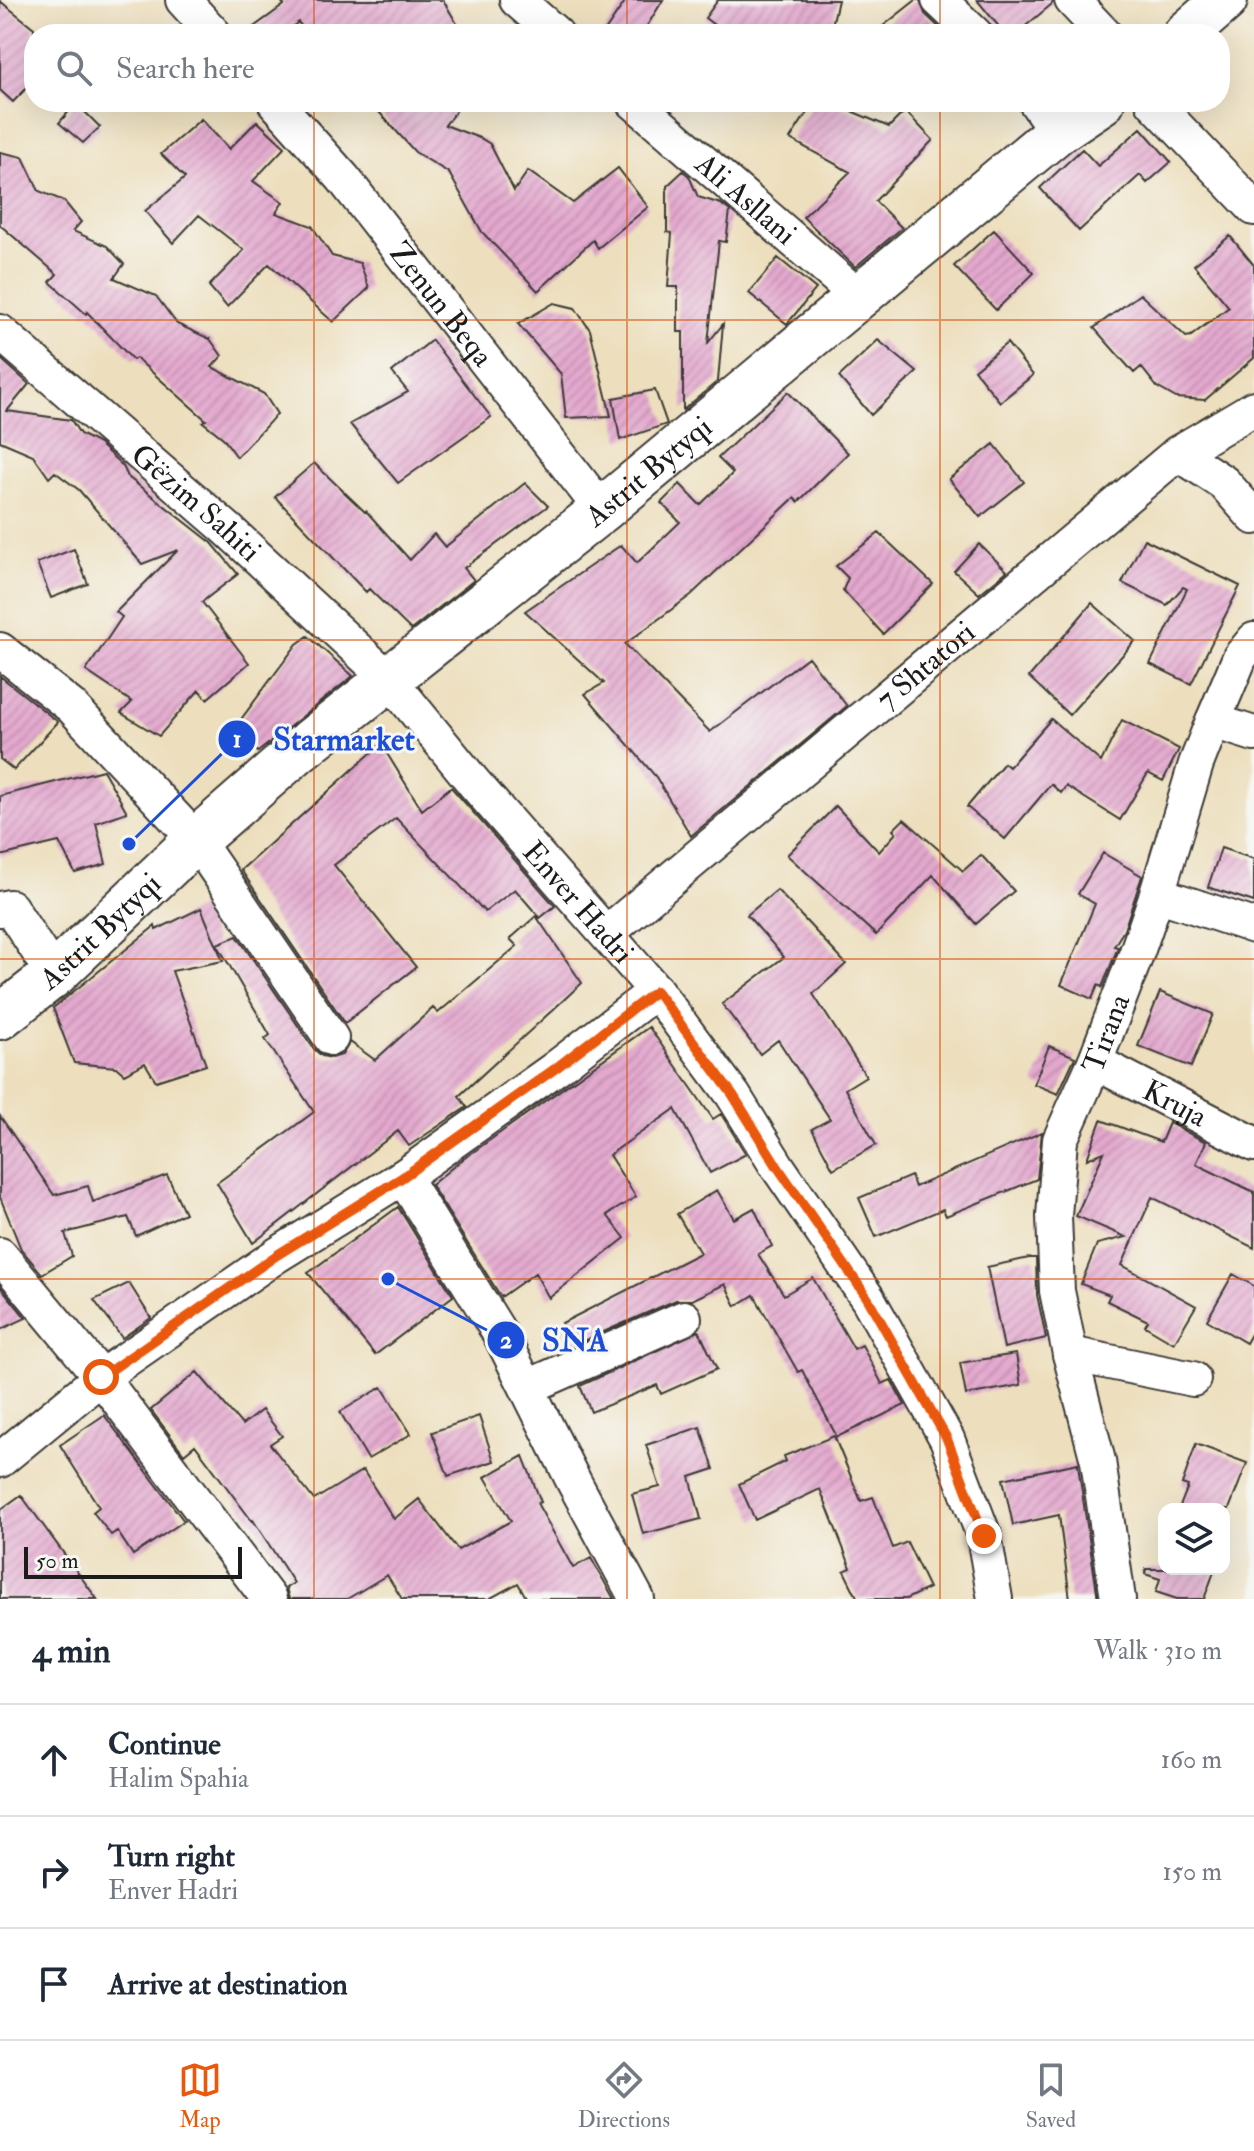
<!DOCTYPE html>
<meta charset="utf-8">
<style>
body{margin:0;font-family:"IM FELL Double Pica",serif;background:#f6f6f7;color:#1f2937}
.controls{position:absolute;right:24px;bottom:24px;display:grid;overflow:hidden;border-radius:16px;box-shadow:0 8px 32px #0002}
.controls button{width:72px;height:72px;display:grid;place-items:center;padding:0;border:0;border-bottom:2px solid #e0e1e3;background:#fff;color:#1f2937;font:40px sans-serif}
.scale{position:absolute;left:24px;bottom:20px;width:218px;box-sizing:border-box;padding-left:8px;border:4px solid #1c1c1c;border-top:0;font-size:22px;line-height:28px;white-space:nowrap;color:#1c1c1c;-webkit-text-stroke:6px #f6f6f2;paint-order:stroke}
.stop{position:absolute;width:24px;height:24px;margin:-18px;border:6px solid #ea580c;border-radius:50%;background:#fff}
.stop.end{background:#ea580c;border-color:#fff;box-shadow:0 2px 8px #0008}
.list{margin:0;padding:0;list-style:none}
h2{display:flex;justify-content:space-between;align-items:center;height:104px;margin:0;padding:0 32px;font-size:34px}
h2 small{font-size:26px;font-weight:400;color:#747a83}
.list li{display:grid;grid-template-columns:52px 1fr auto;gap:24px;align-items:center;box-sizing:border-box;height:112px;padding:0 32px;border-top:2px solid #e0e1e3}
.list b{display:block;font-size:30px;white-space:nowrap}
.list p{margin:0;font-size:26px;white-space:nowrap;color:#747a83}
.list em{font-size:26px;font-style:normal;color:#747a83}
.icon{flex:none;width:44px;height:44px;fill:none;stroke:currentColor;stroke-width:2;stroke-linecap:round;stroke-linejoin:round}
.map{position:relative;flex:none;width:1254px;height:1599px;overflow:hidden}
.search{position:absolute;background:#fff;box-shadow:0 8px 32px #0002;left:24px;right:24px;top:24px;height:88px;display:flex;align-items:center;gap:20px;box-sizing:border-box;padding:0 28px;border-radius:32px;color:#747a83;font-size:30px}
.sheet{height:440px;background:#fff}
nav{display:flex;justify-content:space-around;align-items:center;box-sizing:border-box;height:112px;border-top:2px solid #e0e1e3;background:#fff;font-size:22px;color:#747a83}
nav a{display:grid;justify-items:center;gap:4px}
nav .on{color:#ea580c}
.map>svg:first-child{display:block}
.building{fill:url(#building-hatch)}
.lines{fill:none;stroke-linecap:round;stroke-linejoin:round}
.minor-casing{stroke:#3b3934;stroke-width:38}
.tertiary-casing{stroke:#3b3934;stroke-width:48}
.minor{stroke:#fff;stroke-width:34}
.tertiary{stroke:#fff;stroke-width:44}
.route{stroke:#ea580c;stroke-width:10}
.grid{fill:none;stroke:#d4530e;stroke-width:2;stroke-opacity:0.55}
.labels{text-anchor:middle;stroke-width:6;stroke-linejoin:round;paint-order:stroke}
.street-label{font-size:30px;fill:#1c1c1c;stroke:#f6f6f2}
.leader{fill:none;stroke:#1d4ed8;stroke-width:3}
.callout-dot{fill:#1d4ed8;stroke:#f6f6f2;stroke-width:3}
.mark-label{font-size:24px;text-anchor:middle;font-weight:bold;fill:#fff}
.callout-label{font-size:32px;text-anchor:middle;font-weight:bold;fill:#1d4ed8;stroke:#f6f6f2;stroke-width:6;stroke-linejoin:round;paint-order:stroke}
</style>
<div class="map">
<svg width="1254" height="1599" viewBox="0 0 1254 1599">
<defs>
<pattern id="building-hatch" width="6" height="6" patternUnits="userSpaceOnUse" patternTransform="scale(2)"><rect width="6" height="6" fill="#e3a8ce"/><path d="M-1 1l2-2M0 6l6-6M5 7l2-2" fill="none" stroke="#c290b0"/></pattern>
</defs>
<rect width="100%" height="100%" fill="#f6f6f2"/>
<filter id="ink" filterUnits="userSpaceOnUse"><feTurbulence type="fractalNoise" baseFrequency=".0125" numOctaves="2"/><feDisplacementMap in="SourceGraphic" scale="16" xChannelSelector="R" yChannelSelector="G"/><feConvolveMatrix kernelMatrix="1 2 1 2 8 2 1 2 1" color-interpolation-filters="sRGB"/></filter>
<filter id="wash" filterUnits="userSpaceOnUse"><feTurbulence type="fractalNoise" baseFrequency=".006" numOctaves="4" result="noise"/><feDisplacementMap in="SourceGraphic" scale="32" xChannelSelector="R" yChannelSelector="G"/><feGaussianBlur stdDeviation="1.8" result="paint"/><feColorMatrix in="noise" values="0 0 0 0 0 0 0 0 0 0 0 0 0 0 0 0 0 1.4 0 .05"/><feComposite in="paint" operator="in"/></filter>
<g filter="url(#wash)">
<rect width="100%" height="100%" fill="#eddfbe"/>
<g id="blocks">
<path class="building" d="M280 0H443L463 34H308L298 22 285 34H244L284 5Z
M626 0H663L642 34H603Z
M718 0H838L830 34H726L705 18Z
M916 0H920L925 14 946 34H873Z
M977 0H1053L1052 4 1016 34H1005Z
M0 1 34 28V80L13 102 0 90Z
M370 102H463L445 125 482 139 490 144 514 191 528 171 573 203 618 168 648 207 598 248 593 240 538 291 482 232 449 173 415 152Z
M814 102H830L889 127 905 111 933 140 875 201 902 228 855 267 803 217 850 172 790 139Z
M76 103 100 127 83 143 59 123Z
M201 119 229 149 257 121 285 147 253 181 283 202 276 213 312 226 332 256 360 263 369 288 333 322 269 264 227 307 209 286 244 250 199 215 173 243 145 211 185 178 161 154Z
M1141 128 1171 162 1147 183 1140 175 1079 231 1040 188 1082 149 1098 166Z
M0 152 23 157 39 191 64 201 81 222 73 231 107 246 124 264 114 278 156 296 177 324 210 339 222 356 212 367 264 394 277 414 237 457 223 438 203 422 206 420 136 358 133 360 87 312 86 314 50 282 57 274 0 225Z
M683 171 689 176 698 197 721 204 730 211 726 242 719 241 708 343 723 324 718 381 683 410V332H678V287H668L672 233 667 232V186Z
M994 230 1034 273 996 310 954 266Z
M1230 236 1254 265V358L1205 400 1176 398 1157 387 1141 367 1134 373 1094 328 1140 294 1186 337 1191 336 1229 307 1194 265Z
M778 258 816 289 787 324 749 293Z
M554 303 575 308 590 330 611 416 566 418 561 374 518 324Z
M432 340 491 417 398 483 350 424 408 392 392 372Z
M878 340 917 372 871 415 839 377Z
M1007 343 1033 375 1000 402 974 370Z
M0 358 29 384 7 411 71 420 80 434 99 444 123 466 128 477 212 543 238 574 202 602 249 663 207 699 199 690 159 736 121 713 132 702 86 671 122 617 116 612 178 550 142 564 79 490 55 472 49 478 33 455 0 441Z
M655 390 667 424 620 440 613 398Z
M788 392 848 453 798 502 794 498 691 595 625 644 710 732 808 657 847 706 691 836 656 777 585 694 604 683 525 611 621 545 637 563 680 522 661 503 680 484 700 505 733 473 718 458Z
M994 444 1024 482 980 517 949 479Z
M314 463 365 512 366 511 410 560 434 534 445 547 525 483 548 506 464 568 474 580 411 630 369 589 366 592 275 497Z
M879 533 933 584 883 634 843 590 848 578 836 566Z
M1144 539 1240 586 1191 684 1150 664 1187 589 1183 587 1167 605 1122 583Z
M979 544 1007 571 979 594 954 571Z
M74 549 88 584 51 598 37 563Z
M1092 603 1135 641 1069 715 1029 677Z
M308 636 353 676 258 752 233 730 297 644Z
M0 676 58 722 14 770 0 759Z
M1051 719 1101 762 1122 720 1179 749 1163 781 1148 773 1120 820 1066 786 1061 793 1051 784 1005 839 967 807 1004 763 1009 767Z
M381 744 422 810 451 787 555 906 540 918 515 889 485 912 396 818 334 865 416 967 345 1023 241 870Z
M103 770 127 812 96 823 106 864 75 873 59 842 0 856V796Z
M836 806 879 852 896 833 893 830 904 819 963 871 981 855 1014 891 976 924 933 875 876 935 787 855Z
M1221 848 1254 859V902L1208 887Z
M1103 853 1142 876 1124 930 1114 946 1118 947 1102 987 1098 985 1092 999 1061 985 1095 904 1078 894Z
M777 890 846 964 813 994 866 1076 845 1089 876 1145 833 1169 812 1129 830 1119 778 1040 760 1054 722 1004 784 957 747 915Z
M201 908 223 961 172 971 206 1065 156 1081 145 1063 124 1074 116 1067 74 1063 53 1008 155 926 156 930Z
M536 916 582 983 459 1096 467 1107 409 1146 398 1131 253 1243 217 1183 314 1112 265 1039 270 1035 217 944 237 936 314 1049 322 1056 332 1058 342 1055 350 1042 375 1060 433 1008 438 1013 517 946 510 939Z
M1160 992 1213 1014 1191 1067 1138 1046Z
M649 1027 713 1119 721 1114 746 1154 710 1173 675 1109 609 1155 636 1197 607 1215 625 1238 549 1298 535 1273 501 1297 431 1185 459 1162Z
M1049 1046 1075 1057 1058 1094 1034 1084Z
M0 1116 54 1195 88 1186 93 1202 167 1175 185 1213 136 1236 128 1217 65 1233 72 1256 42 1274 21 1249 0 1197Z
M1101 1120 1161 1142 1169 1123 1206 1142 1196 1164 1254 1192V1248L1152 1197 1122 1265 1196 1306 1174 1343 1145 1326 1148 1321 1107 1301 1110 1295 1081 1284 1097 1244 1126 1237 1076 1216 1104 1152 1087 1159Z
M1042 1132 1037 1179 946 1216 943 1209 876 1237 859 1198 911 1176 915 1187Z
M717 1190 734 1219 754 1208 772 1246 758 1254 784 1295 813 1278 854 1349 862 1345 882 1384 891 1380 905 1405 837 1437 802 1370 798 1372 754 1295 736 1306 725 1284 692 1300H676L574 1345 562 1323 700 1253 677 1214Z
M398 1207 453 1296 375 1355 308 1273Z
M1029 1258H1036L1037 1295 1046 1338 1004 1348 987 1267Z
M1233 1274 1254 1286V1329L1246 1343 1207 1320Z
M129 1283 151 1318 122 1338 94 1300Z
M0 1286 26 1318 0 1330Z
M699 1331 717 1369 661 1394 657 1385 591 1412 580 1386Z
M1016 1354 1021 1385 966 1395 960 1363Z
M197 1372 242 1425 262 1410 282 1436 270 1444 314 1500 363 1470 394 1519 419 1499 458 1550 511 1521 485 1477 523 1456 541 1502 537 1503 573 1568 591 1558 614 1599H527L518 1583 489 1599H402L387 1575 347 1599H289L286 1588 294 1583 253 1520 252 1521 195 1445 184 1454 151 1410Z
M382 1387 411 1434 368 1459 340 1412Z
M104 1415 184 1521 133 1555 117 1531 111 1535 93 1512 99 1507 60 1445Z
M479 1416 494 1461 448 1476 432 1432Z
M700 1427 714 1469 690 1477 701 1519 643 1534 632 1494 660 1487 646 1445Z
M834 1436 861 1501 873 1497 893 1548 907 1542 929 1588 906 1599H858L844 1571 851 1568 820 1489 755 1520 739 1484 786 1461 784 1456Z
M1196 1444 1247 1463 1229 1509H1179L1188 1486 1182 1484Z
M1078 1463V1465L1098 1599H1070L1059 1515 1013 1525 1003 1479Z
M21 1495 97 1599H0V1510Z
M1146 1569H1215L1204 1599H1177L1156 1592 1160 1579 1145 1574Z"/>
</g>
</g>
<g filter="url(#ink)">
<use href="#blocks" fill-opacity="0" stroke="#3b3934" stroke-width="2"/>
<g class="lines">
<defs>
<g id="minor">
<path d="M183 0 214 34"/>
<path d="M517 0 556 34"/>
<path d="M939 0 975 34"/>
<path d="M1072 0 1104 34"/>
<path id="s1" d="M275 102 343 178 602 510"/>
<path id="s2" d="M634 102 858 296"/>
<path d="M1036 102 1057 132"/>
<path d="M1153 102 1254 208"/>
<path id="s3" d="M0 332 226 528 389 679 474 783 656 991 733 1095 777 1166 868 1299 947 1439 984 1536 995 1599"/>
<path d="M1178 453 1224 483 1254 517"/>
<path d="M0 650 72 707 196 840 331 1038"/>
<path d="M1213 721 1254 734"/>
<path d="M1157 894 1254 926"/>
<path d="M0 909 10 907 54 975"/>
<path id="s4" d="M607 933 1178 453 1254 408"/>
<path id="s5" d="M1095 1062 1254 1144"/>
<path d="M403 1177 500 1334 574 1482 637 1599"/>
<path d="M0 1255 101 1377 269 1599"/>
<path d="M1070 1354 1193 1379"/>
<path d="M528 1387 684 1318"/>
<path d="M0 1460 101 1377 277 1255 403 1177 556 1068 656 991"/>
<path id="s6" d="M1118 1599 1098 1461 1070 1354 1057 1291 1054 1216 1060 1140 1095 1062 1136 955 1157 894 1196 764 1213 721 1240 657 1254 640"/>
</g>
<g id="tertiary">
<path d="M1186 34 1225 0"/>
<path id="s7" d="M0 1017 54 975 196 840 298 751 602 510 1057 132 1102 102"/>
</g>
</defs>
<use href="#minor" class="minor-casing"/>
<use href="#tertiary" class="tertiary-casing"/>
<use href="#minor" class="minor"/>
<use href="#tertiary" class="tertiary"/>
</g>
</g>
<g class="lines" filter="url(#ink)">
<path class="route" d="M101 1377 277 1255 403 1177 556 1068 656 991 733 1095 777 1166 868 1299 947 1439 984 1536"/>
</g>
<path class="grid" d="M314 0V34M627 0V34M940 0V34M314 102V1599M627 102V1599M940 102V1599M0 320H1254M0 640H1254M0 959H1254M0 1279H1254"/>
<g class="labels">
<g class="street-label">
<text dy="10" stroke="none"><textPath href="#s2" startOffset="148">Ali Asllani</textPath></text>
<text dy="10" stroke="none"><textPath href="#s1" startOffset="262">Zenun Beqa</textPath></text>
<text dy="10" stroke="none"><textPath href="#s7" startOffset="848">Astrit Bytyqi</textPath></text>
<text dy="10" stroke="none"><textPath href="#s3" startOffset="260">Gëzim Sahiti</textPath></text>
<text dy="10" stroke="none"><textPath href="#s4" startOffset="416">7 Shtatori</textPath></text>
<text dy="10" stroke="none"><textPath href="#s3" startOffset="814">Enver Hadri</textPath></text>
<text dy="10" stroke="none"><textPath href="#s7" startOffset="132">Astrit Bytyqi</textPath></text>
<text dy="10" stroke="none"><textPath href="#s6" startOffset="582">Tirana</textPath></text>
<text dy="10" stroke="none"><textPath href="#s5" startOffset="90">Kruja</textPath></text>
</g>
</g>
<path class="leader" d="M129 844L237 739M388 1279L506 1340"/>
<g class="callout-dot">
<circle cx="129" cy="844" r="8"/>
<circle cx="388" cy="1279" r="8"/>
<circle cx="237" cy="739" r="20"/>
<circle cx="506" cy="1340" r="20"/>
</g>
<g class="mark-label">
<text x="237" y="747">1</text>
<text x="506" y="1348">2</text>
</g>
<g class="callout-label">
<text x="344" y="750">Starmarket</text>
<text x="575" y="1351">SNA</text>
</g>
</svg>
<div class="controls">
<button><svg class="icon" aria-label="layers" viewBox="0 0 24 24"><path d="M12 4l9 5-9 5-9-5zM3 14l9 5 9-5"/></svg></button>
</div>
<div class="scale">50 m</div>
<div class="stop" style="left:101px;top:1377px"></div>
<div class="stop end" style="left:984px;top:1536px"></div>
<div class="search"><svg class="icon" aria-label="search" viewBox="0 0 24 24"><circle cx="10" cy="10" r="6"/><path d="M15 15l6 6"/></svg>Search here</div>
</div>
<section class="sheet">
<h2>4 min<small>Walk · 310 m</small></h2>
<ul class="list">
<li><svg class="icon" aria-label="ahead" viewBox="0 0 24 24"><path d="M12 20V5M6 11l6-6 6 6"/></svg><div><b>Continue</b><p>Halim Spahia</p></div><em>160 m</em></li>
<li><svg class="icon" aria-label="right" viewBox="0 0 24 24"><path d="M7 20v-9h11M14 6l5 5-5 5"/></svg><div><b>Turn right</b><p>Enver Hadri</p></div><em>150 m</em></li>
<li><svg class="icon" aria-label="arrive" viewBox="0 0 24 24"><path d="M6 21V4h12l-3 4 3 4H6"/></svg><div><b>Arrive at destination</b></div></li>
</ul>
</section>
<nav>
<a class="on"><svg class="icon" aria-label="map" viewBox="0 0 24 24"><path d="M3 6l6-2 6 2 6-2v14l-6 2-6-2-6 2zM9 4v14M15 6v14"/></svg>Map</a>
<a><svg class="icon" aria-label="directions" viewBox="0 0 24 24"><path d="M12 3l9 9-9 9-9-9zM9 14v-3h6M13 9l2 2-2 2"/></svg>Directions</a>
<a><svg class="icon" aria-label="saved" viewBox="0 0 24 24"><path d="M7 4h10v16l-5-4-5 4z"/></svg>Saved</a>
</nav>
